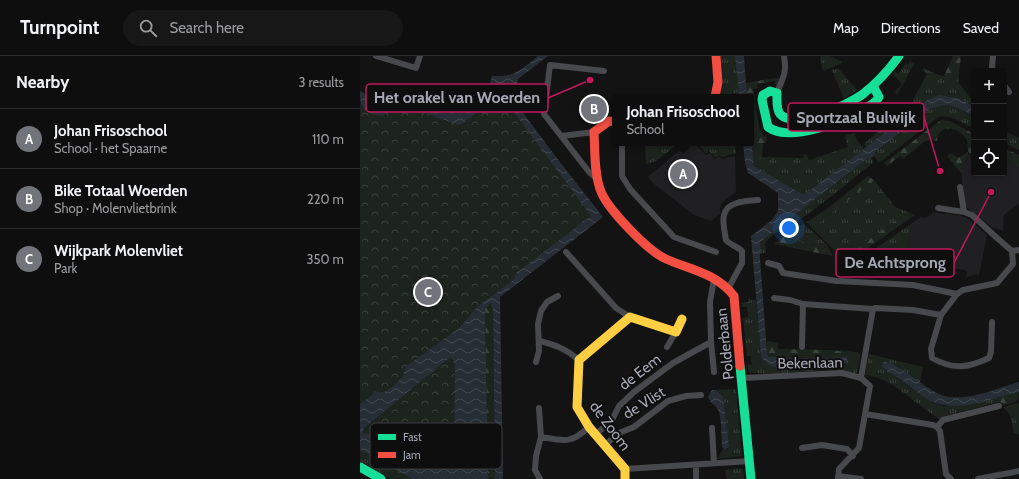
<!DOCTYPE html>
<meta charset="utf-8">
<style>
body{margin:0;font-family:Cabin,sans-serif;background:#171718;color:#f1f3f6}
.controls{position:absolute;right:12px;top:12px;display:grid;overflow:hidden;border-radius:4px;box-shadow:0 2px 6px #0003}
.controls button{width:36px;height:36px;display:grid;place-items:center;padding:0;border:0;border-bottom:1px solid #2e2e2f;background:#0e0e0f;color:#f1f3f6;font:20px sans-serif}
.you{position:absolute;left:429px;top:172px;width:14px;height:14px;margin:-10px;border:3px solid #fff;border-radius:50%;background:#1a73e8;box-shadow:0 0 0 6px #1a73e833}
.badge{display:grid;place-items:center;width:26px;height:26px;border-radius:50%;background:#72747c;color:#fff;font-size:13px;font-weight:700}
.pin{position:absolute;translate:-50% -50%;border:2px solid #fff;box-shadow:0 1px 4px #0006}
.popup{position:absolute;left:252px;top:38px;width:142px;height:52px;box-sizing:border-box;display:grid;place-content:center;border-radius:4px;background:#0e0e0f;filter:drop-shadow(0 1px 3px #0005);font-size:13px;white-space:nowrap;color:#9b9c9e}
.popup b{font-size:15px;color:#f1f3f6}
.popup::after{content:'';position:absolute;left:50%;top:100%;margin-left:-8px;border:8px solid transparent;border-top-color:#0e0e0f}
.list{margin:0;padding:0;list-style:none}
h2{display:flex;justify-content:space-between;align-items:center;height:52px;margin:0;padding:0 16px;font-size:17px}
h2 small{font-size:13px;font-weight:400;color:#9b9c9e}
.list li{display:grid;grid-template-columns:26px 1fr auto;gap:12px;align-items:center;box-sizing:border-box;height:60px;padding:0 16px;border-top:1px solid #2e2e2f}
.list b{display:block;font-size:15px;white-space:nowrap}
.list p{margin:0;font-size:13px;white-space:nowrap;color:#9b9c9e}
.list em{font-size:13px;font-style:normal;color:#9b9c9e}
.icon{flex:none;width:22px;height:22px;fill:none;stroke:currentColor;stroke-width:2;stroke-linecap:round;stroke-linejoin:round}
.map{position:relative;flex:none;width:659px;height:423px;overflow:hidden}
header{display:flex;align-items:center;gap:24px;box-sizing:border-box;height:56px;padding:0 20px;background:#0e0e0f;border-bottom:1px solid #2e2e2f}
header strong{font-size:19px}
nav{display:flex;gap:22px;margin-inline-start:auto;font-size:14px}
.search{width:280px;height:36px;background:#171718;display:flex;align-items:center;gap:10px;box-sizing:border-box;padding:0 14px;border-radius:22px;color:#9b9c9e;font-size:15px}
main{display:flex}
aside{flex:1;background:#0e0e0f}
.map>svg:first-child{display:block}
.built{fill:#202022}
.grass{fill:url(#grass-tufts)}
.forest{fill:url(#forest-firs)}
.park{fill:url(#park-crowns)}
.water{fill:url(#water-waves);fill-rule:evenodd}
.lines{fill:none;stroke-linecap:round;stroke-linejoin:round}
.street{stroke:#48494c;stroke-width:6}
.fast{stroke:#16e098;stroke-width:9}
.slow{stroke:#ffcf43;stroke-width:9}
.jam{stroke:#f24e42;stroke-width:9}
.labels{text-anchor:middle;stroke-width:4;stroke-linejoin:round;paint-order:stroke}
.street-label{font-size:15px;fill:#a5a8b4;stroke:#0e0e0f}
.key{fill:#0e0e0f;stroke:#3b3c41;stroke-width:1}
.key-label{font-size:11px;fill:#a5a8b4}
.leader{fill:none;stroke:#c2185b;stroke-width:1.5}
.callout-dot{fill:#c2185b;stroke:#0e0e0f;stroke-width:1.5}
.callout{fill:#0e0e0f;stroke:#c2185b;stroke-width:1.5}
.callout-label{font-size:16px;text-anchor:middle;font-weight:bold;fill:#a5a8b4}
</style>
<header>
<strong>Turnpoint</strong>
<div class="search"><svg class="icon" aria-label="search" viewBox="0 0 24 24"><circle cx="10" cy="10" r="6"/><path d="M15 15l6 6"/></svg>Search here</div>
<nav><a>Map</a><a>Directions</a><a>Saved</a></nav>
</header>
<main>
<aside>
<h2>Nearby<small>3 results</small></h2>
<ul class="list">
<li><span class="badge">A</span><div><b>Johan Frisoschool</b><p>School · het Spaarne</p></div><em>110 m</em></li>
<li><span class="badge">B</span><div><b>Bike Totaal Woerden</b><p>Shop · Molenvlietbrink</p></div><em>220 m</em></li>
<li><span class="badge">C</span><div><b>Wijkpark Molenvliet</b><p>Park</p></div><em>350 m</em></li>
</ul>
</aside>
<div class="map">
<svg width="659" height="423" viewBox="0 0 659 423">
<defs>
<pattern id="grass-tufts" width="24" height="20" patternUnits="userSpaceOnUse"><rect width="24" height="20" fill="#1d241e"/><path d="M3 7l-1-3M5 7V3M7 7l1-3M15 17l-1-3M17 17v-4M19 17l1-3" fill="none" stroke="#3b413c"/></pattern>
<pattern id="forest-firs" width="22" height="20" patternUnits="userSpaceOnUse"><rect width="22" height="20" fill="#1d241e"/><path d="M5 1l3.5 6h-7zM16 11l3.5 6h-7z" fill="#3b413c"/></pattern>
<pattern id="park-crowns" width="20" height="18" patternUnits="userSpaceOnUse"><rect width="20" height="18" fill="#1d241e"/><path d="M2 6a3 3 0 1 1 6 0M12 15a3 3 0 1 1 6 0" fill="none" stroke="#3b413c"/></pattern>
<pattern id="water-waves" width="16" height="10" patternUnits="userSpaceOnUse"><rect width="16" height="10" fill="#272d35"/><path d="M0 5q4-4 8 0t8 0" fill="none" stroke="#434950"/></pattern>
</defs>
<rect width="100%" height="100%" fill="#131314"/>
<path class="built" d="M328 87H334L346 99 350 97 355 103 359 100 362 103 375 100 376 136 367 142 361 148 360 158 351 165 334 159 293 127 288 121Z
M614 91V117H644V102L659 112V147L644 159 643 174H641L633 172 605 150 602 125V116L604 114 601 112Z
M574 156 585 158 586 157 606 161 627 179 619 220 615 218 606 222 607 215 564 206 566 196 547 192 552 167 561 161 566 162Z"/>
<path class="grass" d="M361 0H375L379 41H364L361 37 363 30Z
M460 0H470L481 5 482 7 463 15Z
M550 5 554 8 537 39 535 36 542 28 533 18 535 16 538 18 546 7 549 8Z
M478 12 497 34 484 43 472 14Z
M564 12 576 18 590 22 598 26 614 46V50L597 42 588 40 524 77 507 91 504 88 543 53 547 55 567 18 563 15Z
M580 49 591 50 614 60V73C602 67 591 58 578 61L519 107 514 100 515 96 570 53Z
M644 75 659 82V94L644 87Z
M494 77 497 84 504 93 444 139 394 110 402 101 443 102 444 98 447 99 449 104 488 91 485 80Z
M285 87H319L296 105 286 108Z
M337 87H375L376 97 362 101 360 99 356 102 349 95 346 98Z
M508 102H511L514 106C491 124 469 143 445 160 433 168 413 174 405 188L406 197 400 198V186L403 183Z
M514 124 535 151 548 156 502 188 496 190 472 192 452 172Z
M552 167 547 192 567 196 564 206 526 199 508 198Z
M444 168 466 188C448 190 440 187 426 177L436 171Z
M390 242 391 244H396L401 300 416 312 487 306V301H500L497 316 496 318 485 314H477C463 314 398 320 389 316L387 309 392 308 391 300H387L383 262 388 261 387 251H382V247L388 246Z
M509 298 563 311 560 327 537 309 528 316C543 325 568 348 586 350 603 351 621 345 637 341L639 346 596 357 593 360 580 363C556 350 533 321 505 319Z
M376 333 382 400 357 403 363 393H368L363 339 356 334Z
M659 347V378L654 377 650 359 643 351Z
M0 394 53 423H31L0 407Z
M380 412 383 413 384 423H367L365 414Z"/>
<path class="forest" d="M593 0H601L598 26 584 20Z
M416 22 419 23 417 31 414 25 397 28 398 32 393 33 395 43 391 44V41H387L386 27Z
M391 47H395L399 72 404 80 406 79 407 80 406 87H403L402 101 394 110 391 81Z
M581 64 590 65 614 78V91L610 98C606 93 609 87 606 82 597 71 579 67 577 85L570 84 565 85 543 103 540 100 527 110 524 107Z
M644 92 659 99V112L644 102Z
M607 96 609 98 601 112 604 114 601 117 587 100 591 97 596 101H600Z
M508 120 514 124 452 172 447 166 467 153Z
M548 156 555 159 502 196 498 199 480 200 472 192 496 190 502 188Z
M426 177C440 187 448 190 466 188L473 200 414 188Z
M131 247 133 248V253L135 423H128L125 252Z
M407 285 418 287V293L468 294 480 295 481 294 500 297V301L410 302 407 297Z
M659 336C659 348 653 347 642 349L641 346H639L637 341Z"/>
<path class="park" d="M43 46 62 53 61 56 99 69 102 68 127 49 149 52 153 55 232 160 157 217 154 223 118 250 99 272 45 311 43 320 47 337 88 302H91L93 304 95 312V398L94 402 90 403 9 379 4 377 2 375 34 329 24 336H14L0 348V47L5 52 35 50Z"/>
<path class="water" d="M178 0H188L158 23 157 28 155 46 196 101 243 161 140 241 143 423H135L133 253 131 247 125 252 128 423H53L0 394V348L15 336H24L35 329 43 320 45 311 99 272 118 250 154 223 156 217 231 160 153 55 146 51 127 49 102 68 99 69 61 56 62 52 43 46C36 48 33 53 28 57 19 63 5 57 1 48 0 44 0 39 0 35L4 37 10 47C23 54 30 46 39 38L61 45 67 42 76 46 83 51 92 53H103L118 44 128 35 132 20C156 21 160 14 178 0ZM91 302 93 304 95 312 94 402 90 403 4 377 3 375 4 372 88 303Z
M375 0H384L387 41H379Z
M579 39 597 42 614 50V60C596 52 590 45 570 53L515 96V99L510 103 508 102 400 186V203L407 297 409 301 438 302 487 301V306L484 308 416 312C409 310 404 306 401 300L391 180 412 164 418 155V137L388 117 385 107 383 87H391V81L394 110 444 139 567 44Z
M524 306C542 306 565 337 589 341 613 344 637 332 659 326V336C632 342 598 358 571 345 556 337 543 324 528 316L522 310V308Z
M352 334H356L363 340 369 391 365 394 362 391C361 380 362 366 359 356 357 349 350 348 348 341Z"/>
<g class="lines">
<path class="street" d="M16 0 56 12 60 0
M633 0 632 12 634 15
M644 29 649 36
M417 37C423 21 427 18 424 0
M202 80 234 76
M262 87V120L270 133 314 181 356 196
M236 122 229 116 184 58 190 9 244 15
M600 131 604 156 612 159 637 182 652 195 659 194
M578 152 604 156
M206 196 256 252 270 261
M408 207 419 210 423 217 477 225 553 229 597 238
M354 223 350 246 351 286 354 316
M369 231 382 207V195C377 190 370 189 366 184 365 177 362 166 364 159 367 145 387 145 398 144
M414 242 430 244 443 248 513 253
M581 259 571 293 572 302C593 314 608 312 629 302L631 296 632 266
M180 285C196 289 206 293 219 304
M307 291 316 276
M442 291 443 248
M176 306 179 295 178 268 181 255 187 246 198 240
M383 322 482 317 501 322 510 330 499 392 479 413 478 423
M501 322 513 253 515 252 553 254 581 259 597 238 603 234 637 227 653 208 652 195
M179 352 181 381 176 400 175 414 180 423
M505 358 573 369 577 371 580 375 586 418 591 423
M577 371 583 364 639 350
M352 372 354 407
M236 378 252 364 259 350 274 336 313 307 351 286
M181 381C205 385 211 388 229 371
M245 389 259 377 274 371 308 345 326 340 341 339
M442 392 462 389 487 393 493 400
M336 409V423
M265 413 390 405
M478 420 501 423
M618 423C632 420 645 418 659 415"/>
<path class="fast" d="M513 30 519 41C516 47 508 51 502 54 482 66 430 87 408 71L402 44 403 39 410 35 417 37C417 43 416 53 420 58 435 75 489 48 503 38 517 27 529 14 539 0
M380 310 391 423
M0 411 21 423"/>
<path class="slow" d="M265 423V413L229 371 217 351 219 304 270 261 316 276 322 263"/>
<path class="jam" d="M355 41 358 26 356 0
M255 66 249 65 234 76C235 95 234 115 240 133 246 152 288 195 306 203 331 214 356 217 374 240L380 310"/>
</g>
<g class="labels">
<g class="street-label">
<text transform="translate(365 288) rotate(-96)" y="5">Polderbaan</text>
<text transform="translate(450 307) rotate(-1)" y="5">Bekenlaan</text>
<text transform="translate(280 316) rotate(-38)" y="5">de Eem</text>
<text transform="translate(284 347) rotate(-32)" y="5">de Vlist</text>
<text transform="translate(250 370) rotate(53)" y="5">de Zoom</text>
</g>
</g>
<rect x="10" y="367" width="132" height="46" rx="6" class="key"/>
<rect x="18" y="378" width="18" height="6" fill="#16e098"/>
<rect x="18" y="396" width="18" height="6" fill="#f24e42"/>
<g class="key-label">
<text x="43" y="385">Fast</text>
<text x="43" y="403">Jam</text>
</g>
<path class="leader" d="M230 24L188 42M580 115L564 61M631 136L594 207"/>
<g class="callout-dot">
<circle cx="230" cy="24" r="4"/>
<circle cx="580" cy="115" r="4"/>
<circle cx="631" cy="136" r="4"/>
</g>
<g class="callout">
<rect x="6" y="28" width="182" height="28" rx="4"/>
<rect x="428" y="47" width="136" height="28" rx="4"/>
<rect x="476" y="193" width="118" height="28" rx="4"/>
</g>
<g class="callout-label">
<text x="97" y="47">Het orakel van Woerden</text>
<text x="496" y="67">Sportzaal Bulwijk</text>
<text x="535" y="212">De Achtsprong</text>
</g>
</svg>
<div class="controls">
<button>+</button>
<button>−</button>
<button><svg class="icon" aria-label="locate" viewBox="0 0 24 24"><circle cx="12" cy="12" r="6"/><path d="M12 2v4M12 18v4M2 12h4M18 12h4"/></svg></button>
</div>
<div class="you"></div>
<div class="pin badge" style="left:323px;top:118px">A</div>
<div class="popup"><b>Johan Frisoschool</b>School</div>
<div class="pin badge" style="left:234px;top:53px">B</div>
<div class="pin badge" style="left:68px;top:236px">C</div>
</div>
</main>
